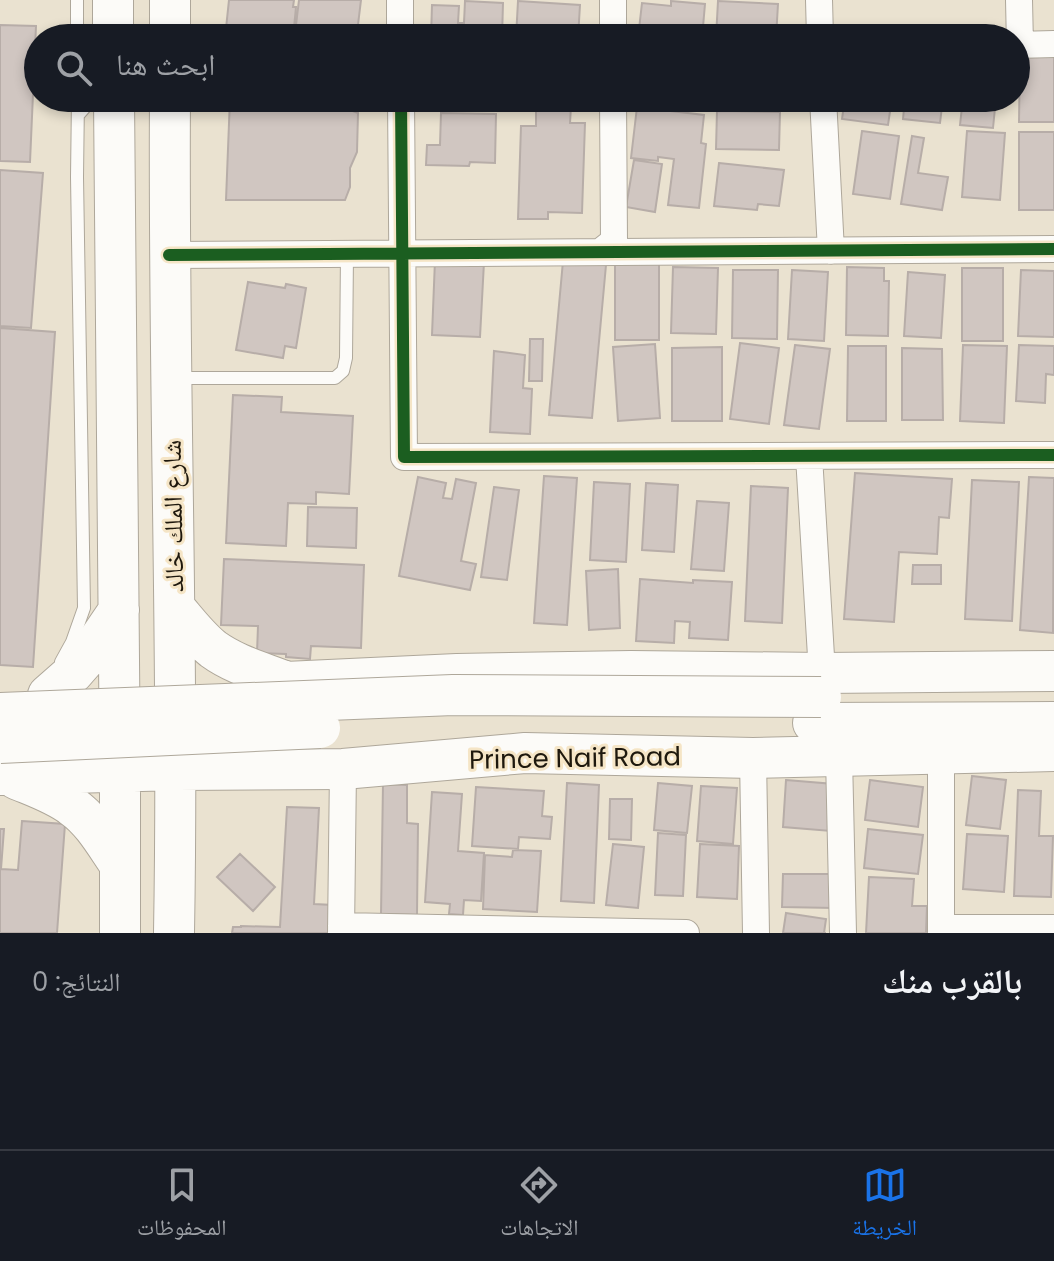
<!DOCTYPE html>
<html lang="ar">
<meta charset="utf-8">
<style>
body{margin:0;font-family:Poppins,"Noto Naskh Arabic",sans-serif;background:#20242c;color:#f1f3f6;direction:rtl}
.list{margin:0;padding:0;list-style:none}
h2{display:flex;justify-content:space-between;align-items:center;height:104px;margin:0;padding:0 32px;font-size:34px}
h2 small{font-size:26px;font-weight:400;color:#9ea1a6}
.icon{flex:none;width:44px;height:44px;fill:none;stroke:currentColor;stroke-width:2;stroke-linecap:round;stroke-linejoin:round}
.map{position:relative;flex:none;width:1054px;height:933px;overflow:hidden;direction:ltr}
.search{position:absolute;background:#171b24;box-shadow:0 4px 12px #0003;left:24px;right:24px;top:24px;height:88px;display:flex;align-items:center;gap:20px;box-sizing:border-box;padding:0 28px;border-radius:44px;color:#9ea1a6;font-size:30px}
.sheet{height:216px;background:#171b24}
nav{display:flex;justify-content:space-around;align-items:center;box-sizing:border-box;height:112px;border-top:2px solid #363941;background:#171b24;font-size:22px;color:#9ea1a6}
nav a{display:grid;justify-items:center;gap:4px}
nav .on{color:#1a73e8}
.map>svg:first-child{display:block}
.building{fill:#d0c6c1;stroke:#b7ada8;stroke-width:2}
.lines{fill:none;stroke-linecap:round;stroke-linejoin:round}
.lane-casing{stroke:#aea79a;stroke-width:14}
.street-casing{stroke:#aea79a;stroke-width:28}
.primary-casing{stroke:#aea79a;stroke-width:42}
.lane{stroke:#fcfbf8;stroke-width:12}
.street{stroke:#fcfbf8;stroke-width:26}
.primary{stroke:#fcfbf8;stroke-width:40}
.primary-bridge-casing{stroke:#aea79a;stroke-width:42;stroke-linecap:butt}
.primary-bridge{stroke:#fcfbf8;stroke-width:40}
.cycleway-casing{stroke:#f5e5c6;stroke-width:17}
.cycleway{stroke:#1b5e20;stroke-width:12}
.labels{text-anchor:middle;stroke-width:6;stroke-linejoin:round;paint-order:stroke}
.street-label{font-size:26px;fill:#1e180d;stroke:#f5e5c6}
</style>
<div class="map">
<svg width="1054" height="933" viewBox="0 0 1054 933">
<rect width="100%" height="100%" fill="#eae2d0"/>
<path class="building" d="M229 0H294L293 7H296L293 38H225Z
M299 0H361L357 33 296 25Z
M465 1 503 3 502 38H431L432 5 459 6 458 23H464Z
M518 1 580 5 578 38H516Z
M671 1 705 4 702 38H638L642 3 671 6Z
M718 1 778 4 776 38H716Z
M0 25 36 26 30 162 0 161Z
M1020 53H1054V122H1019Z
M230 98H287L293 100 329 102 358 113 357 152 350 168V187L345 200H226Z
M845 98H892L888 125 842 119Z
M905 98H943L940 123 903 119Z
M963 98H996L993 128 960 125Z
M536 105 571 106 570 123H585L582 213 548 212V219H518L521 126H536Z
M637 107 704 115 701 143 706 144 699 208 668 205 674 159 658 157V161L631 158Z
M717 111 780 112 779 150 716 149Z
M441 113 496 114 495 163 470 162 469 166 426 165 427 145H440Z
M862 131 899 136 890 199 853 194Z
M967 131 1005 133 1000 200 962 197Z
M1019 132H1054V210H1019Z
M912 136 924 138 918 173 948 177 942 210 901 204Z
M634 160 662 164 655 212 626 207Z
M719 163 784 170 779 206 758 204 757 210 714 206Z
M0 170 43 173 31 328 0 326Z
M435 260 484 262 480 337 432 335Z
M563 261 606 265 592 418 549 415Z
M615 263H659V340H615Z
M673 267 718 268 716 334 671 333Z
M847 267 884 268V281H889L888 336 846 335Z
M962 268H1003V341H962Z
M733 270H778L777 339 732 338Z
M792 270 828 272 824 341 788 339Z
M1021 270 1054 271V337L1018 336Z
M908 272 945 275 941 338 904 336Z
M248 282 285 288 286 284 306 288 296 348 285 346 283 358 236 350Z
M0 328 55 332 33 667 0 665Z
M530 339H543L542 381H529Z
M740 343 779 348 769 424 730 419Z
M655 344 660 418 618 421 613 347Z
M795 345 830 349 819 429 784 425Z
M963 345 1007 346 1004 423 960 421Z
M1019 345 1054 346V375L1046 374 1045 403 1016 401Z
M848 346H886V421H847Z
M722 347V421H672V348Z
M902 348 942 349 943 420H902Z
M494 351 525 355 523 388 532 389 530 434 490 432Z
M233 395 282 397 281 412 353 416 349 494 316 492V504L288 503 286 546 226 543Z
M855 473 952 479 949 518 939 517 937 554 899 552 894 622 844 619Z
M544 476 577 478 567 625 534 623Z
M418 477 446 483 443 498 452 499 456 479 476 483 461 561 476 564 470 590 399 576Z
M1029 477 1054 478 1053 633 1020 630Z
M972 480 1019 482 1012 621 965 619Z
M594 482 630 484 626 562 590 560Z
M646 483 678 485 674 552 642 550Z
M751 486 788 488 782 623 745 621Z
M494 487 519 490 507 580 481 577Z
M697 501 729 503 724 571 691 569Z
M308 507 357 508 356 548 307 546Z
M224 559 364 565 361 648 311 646 310 659 286 657V654L257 653 258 626 221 625Z
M913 565H941V584H912Z
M618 569 620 628 589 630 586 571Z
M640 579 693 583V580L732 582 728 640 689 638 690 622 675 621 674 643 636 641Z
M972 776 1006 780 1000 829 966 825Z
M786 780 834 784 831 831 783 827Z
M870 780 923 787 918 827 865 820Z
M567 783 599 785 594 903 561 901Z
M658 783 692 786 687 833 654 830Z
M383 784 407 785V823L418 824 417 915 381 914Z
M701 786 737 788 733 844 697 841Z
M476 787 544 791 542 816 552 817 550 839 519 837 518 849 472 846Z
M1018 790 1041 791 1039 836H1053L1051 897 1014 896Z
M432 792 462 794 458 851 484 853 481 901 464 900 463 915 449 914 450 904 425 902Z
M610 799H632L631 840 609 839Z
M287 807 319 808 314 904 333 905 331 933H232L233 927H241V926L280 927Z
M22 821 65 824 57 933H0V829H4L1 869 18 870Z
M868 829 923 835 918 874 864 868Z
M658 833 686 835 683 896 655 895Z
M967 834 1008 836 1004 892 963 889Z
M613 844 644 847 638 908 606 905Z
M700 844 739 846 737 899 697 897Z
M513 850 541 851 537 912 483 909 485 855 512 857Z
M240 854 275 887 253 911 217 877Z
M783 874H834V908L782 907Z
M869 877 914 879 912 906H927L926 933H866Z
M786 913 826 919 824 933H826H783Z"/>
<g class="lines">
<defs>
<path id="lane" d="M77 0V38
M78 115 93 98
M178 378H335L343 371 346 358 347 254
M61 662 72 642 84 608 77 177 78 98"/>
<path id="street" d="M400 0V38
M613 0V38
M819 0 820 38
M1019 0 1020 45
M1016 45 1054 44
M401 98 404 457 1054 455
M823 98 831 251
M600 252 614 241 613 98
M169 255 1054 249
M809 456 822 673
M839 757 843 933
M753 758 756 933
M341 926 686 933
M941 928H1054
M341 933 343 769
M941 933V755"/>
<path id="primary" d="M113 0V38
M170 38V0
M114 98 120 772V933
M170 98C168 376 179 655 174 933
M175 608C187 622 198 637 213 649 235 665 262 672 287 682
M286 682 457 674 631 671 822 673 1054 671
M48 695 73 673 87 657 119 610
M813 723 1054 722
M0 775 177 770 343 769 525 753 753 758 1054 751
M16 779C35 787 56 794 73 807 93 821 106 845 120 865"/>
</defs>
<use href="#lane" class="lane-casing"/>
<use href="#street" class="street-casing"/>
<use href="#primary" class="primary-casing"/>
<use href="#lane" class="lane"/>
<use href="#street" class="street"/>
<use href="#primary" class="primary"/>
<defs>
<path id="primary-bridge" d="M0 713 453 695 821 697
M0 743 320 728"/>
</defs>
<use href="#primary-bridge" class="primary-bridge-casing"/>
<use href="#primary-bridge" class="primary-bridge"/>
<defs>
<path id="cycleway" d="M401 98 404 457 1054 455
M169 255 1054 249"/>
</defs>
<use href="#cycleway" class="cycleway-casing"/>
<use href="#cycleway" class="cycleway"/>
</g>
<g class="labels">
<g class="street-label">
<text transform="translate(173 516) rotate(-91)" y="9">شارع الملك خالد</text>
<text transform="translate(575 758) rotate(-1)" y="9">Prince Naif Road</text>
</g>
</g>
</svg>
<div class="search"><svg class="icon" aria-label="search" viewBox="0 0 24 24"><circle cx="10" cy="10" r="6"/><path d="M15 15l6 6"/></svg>ابحث هنا</div>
</div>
<section class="sheet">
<h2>بالقرب منك<small>النتائج: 0</small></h2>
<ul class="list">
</ul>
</section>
<nav>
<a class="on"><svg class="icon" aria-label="map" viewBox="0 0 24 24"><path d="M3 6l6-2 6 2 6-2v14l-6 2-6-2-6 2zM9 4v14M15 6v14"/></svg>الخريطة</a>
<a><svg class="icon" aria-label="directions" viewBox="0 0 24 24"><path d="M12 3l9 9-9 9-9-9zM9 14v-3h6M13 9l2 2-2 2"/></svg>الاتجاهات</a>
<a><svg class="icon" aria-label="saved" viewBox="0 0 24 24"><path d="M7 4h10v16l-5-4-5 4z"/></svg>المحفوظات</a>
</nav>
